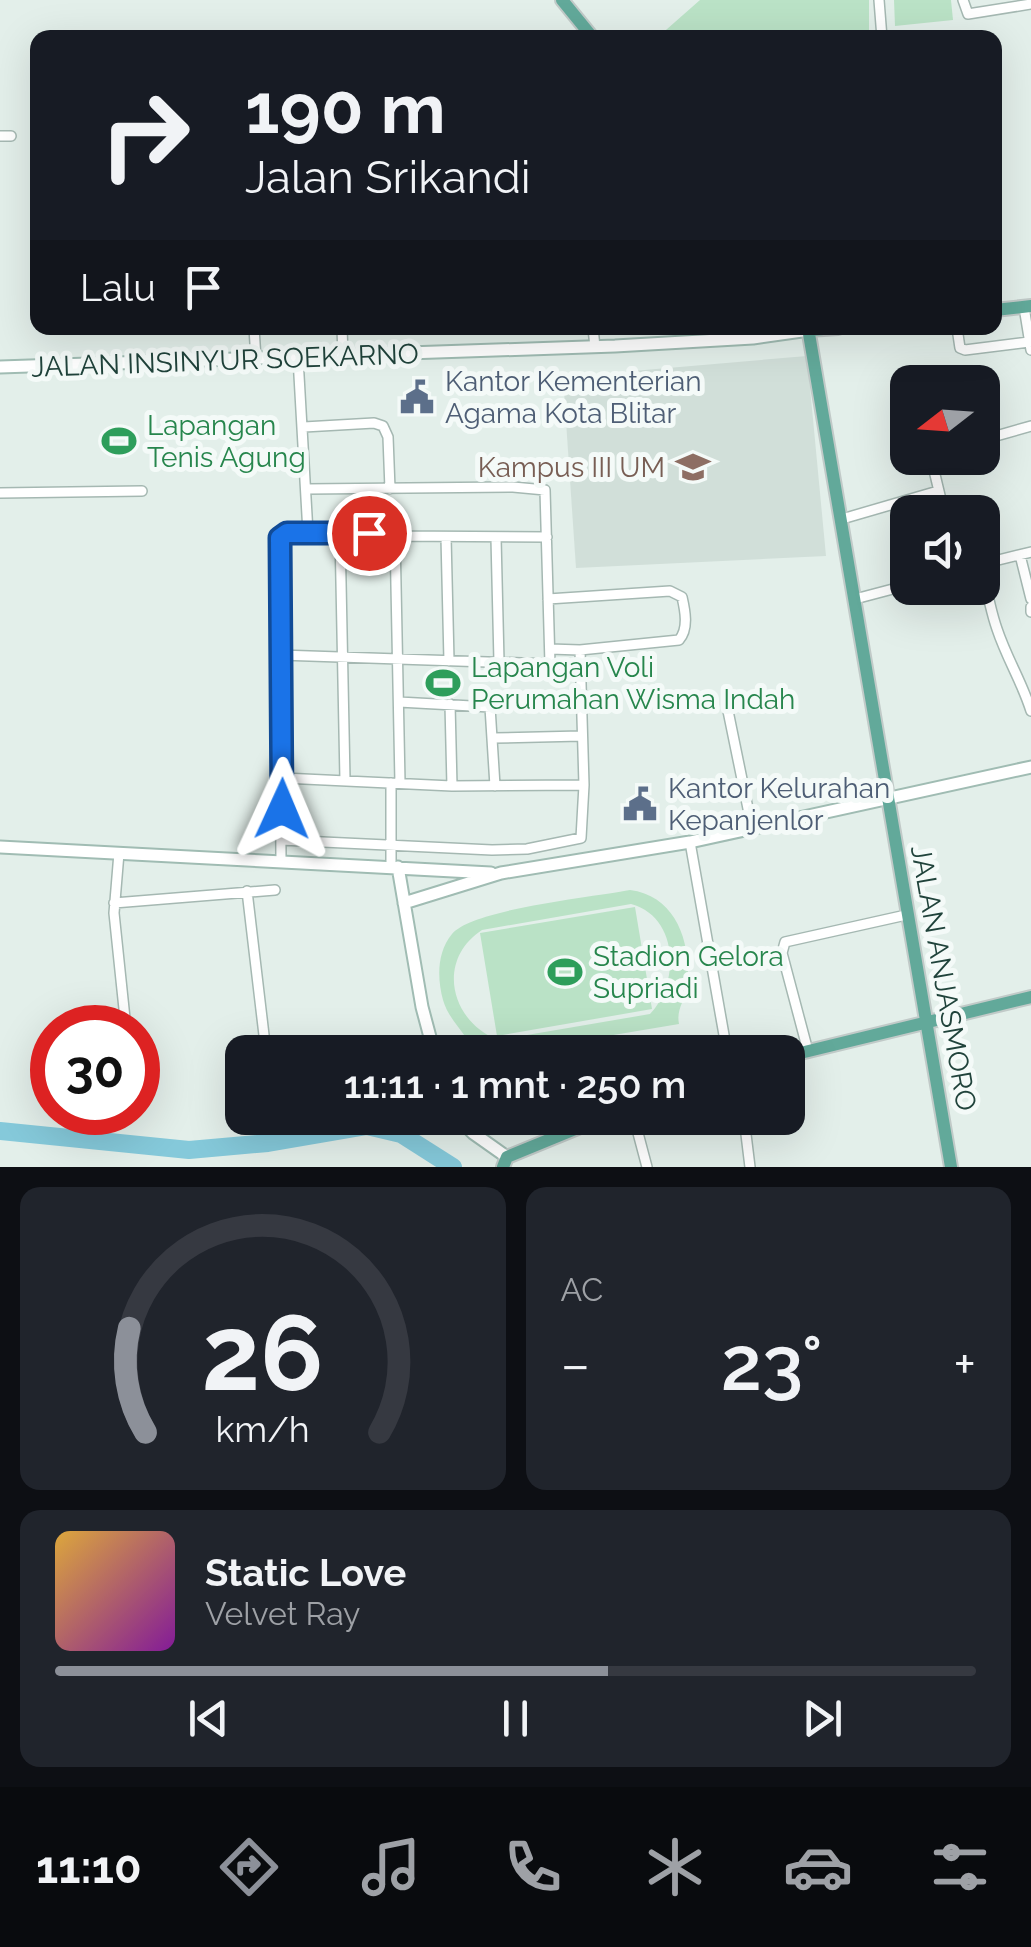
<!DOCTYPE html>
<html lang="id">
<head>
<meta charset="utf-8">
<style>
  body { margin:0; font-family:Raleway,sans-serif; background:#20242c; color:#f1f3f6; height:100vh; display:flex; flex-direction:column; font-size:38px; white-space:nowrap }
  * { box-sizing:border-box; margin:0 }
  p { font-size:32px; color:#9ea1a6 }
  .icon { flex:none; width:55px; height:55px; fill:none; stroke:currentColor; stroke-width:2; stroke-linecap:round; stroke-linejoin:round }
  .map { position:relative; height:1167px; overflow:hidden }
  .drawer { display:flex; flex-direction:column; gap:20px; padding:20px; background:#0d0f14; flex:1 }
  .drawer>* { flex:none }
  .top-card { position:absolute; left:30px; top:30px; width:972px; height:305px; border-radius:20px; box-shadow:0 10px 40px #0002; background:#171b24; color:#f1f3f6; overflow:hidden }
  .needle { width:65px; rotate:253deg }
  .tools { position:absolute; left:890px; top:365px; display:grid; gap:20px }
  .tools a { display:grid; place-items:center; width:110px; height:110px; border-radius:20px; background:#171b24; box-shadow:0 10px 40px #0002; font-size:50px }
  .speed { position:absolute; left:30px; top:1005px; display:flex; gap:20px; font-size:50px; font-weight:700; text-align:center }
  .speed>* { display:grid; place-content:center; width:130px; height:130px; border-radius:50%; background:#171b24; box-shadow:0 10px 40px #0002; line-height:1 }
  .speed .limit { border:15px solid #d22; background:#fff; color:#111 }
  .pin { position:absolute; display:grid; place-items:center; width:85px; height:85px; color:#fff; margin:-42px; border:5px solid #fff; border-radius:50%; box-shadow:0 2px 10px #0007 }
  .me { position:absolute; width:110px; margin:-55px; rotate:1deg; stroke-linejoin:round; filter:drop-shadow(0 0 8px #0008) }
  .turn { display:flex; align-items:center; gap:35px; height:210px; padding:0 50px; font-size:45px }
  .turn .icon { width:130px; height:130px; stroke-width:2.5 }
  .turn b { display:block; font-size:70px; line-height:85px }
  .then { display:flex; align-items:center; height:95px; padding:0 50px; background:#0003; gap:20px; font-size:38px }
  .big { font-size:75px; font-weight:600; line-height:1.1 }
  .drawer .widget { flex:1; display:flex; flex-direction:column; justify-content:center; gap:15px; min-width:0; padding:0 35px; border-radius:20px; background:#20242c }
  .drawer .dial { align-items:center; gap:0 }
  .dial svg { height:260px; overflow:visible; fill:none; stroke:#363941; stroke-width:7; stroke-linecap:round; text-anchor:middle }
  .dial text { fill:#f1f3f6; stroke:none }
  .song { display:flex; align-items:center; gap:30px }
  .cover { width:120px; height:120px; border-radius:15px; background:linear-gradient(135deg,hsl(40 70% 55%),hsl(290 70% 35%)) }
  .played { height:10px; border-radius:5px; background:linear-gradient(90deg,#8c9099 60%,#363941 60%) }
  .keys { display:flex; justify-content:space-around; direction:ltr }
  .heat { display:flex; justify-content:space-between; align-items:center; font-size:55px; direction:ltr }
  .drawer .tiles { flex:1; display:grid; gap:20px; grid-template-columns:1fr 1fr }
  .widget:last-child { grid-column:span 2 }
  .trip { position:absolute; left:225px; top:1035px; width:580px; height:100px; border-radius:20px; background:#171b24; box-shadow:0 10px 40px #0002; font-weight:600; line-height:100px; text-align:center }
  .menu { display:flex; height:160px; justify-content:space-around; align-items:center; background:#090b0e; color:#9ea1a6 }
  .menu .icon { width:70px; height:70px }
  .menu .on { color:#8c9099 }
  .menu b { font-size:45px; color:#f1f3f6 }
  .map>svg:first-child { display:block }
  .built { fill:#d1dfd9 }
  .green { fill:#bae2c6; fill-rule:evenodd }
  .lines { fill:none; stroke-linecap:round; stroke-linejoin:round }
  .river { stroke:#85c9da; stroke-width:18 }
  .street-casing { stroke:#a5b8b2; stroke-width:12 }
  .secondary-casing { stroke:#a0bcb3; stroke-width:15 }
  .primary-casing { stroke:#c1cac8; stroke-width:16 }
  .street { stroke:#fff; stroke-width:9 }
  .secondary { stroke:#fff; stroke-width:11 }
  .primary { stroke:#62a99a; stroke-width:12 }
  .route-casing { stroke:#114b97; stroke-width:25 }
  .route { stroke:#1a73e8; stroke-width:18 }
  .labels { text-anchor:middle; stroke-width:10; stroke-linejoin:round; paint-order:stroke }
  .street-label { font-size:28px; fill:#20433b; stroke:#f4faf8 }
  .service-label { font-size:28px; fill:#4e5e75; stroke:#f4faf8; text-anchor:start }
  .leisure-label { font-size:28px; fill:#27864d; stroke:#f4faf8; text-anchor:start }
  .education-label { font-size:28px; fill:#785e54; stroke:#f4faf8; text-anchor:end }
</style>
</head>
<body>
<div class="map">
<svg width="1031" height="1167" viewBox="0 0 1031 1167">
  <rect width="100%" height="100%" fill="#e3efea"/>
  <path class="built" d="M807,356l19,200 -250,12 -13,-191z"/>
  <path class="green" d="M700,0h169v37h-211z
    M894,0h57l2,20 -58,6z
    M630,890c47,6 62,54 57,97 -2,14 -11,22 -8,37l-167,28h-38c-6,-17 -25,-31 -31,-52 -6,-22 -6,-48 9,-66 20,-25 142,-37 178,-44zM631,904c48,13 49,79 19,110l-152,26c-48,-19 -62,-80 -16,-110z
    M635,907l17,102 -155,27 -17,-103z"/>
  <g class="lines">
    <path class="river" d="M0,1131l189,19 79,-7 99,-17 34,8 52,33"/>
    <g class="street-casing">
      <path id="street" d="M879,0l3,38
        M963,0l5,14 63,-10
        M0,136h11
        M1024,307l7,43
        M254,328l2,31
        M342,328l1,28
        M593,328l2,19
        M957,328l3,20 5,2 64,-8
        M298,358l10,175
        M304,427l70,-4 9,3 5,11 2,52
        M982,440l49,-14
        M931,458l13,54
        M307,489l206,-2 32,3 5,174
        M368,489l1,44
        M0,493l142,-2
        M842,519l96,-28
        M340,533l5,247
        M395,536l5,247
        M446,537l3,124
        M496,538l3,124
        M1020,555l11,44
        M982,564l49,-12
        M982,566c4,21 8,43 15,63 10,30 25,53 34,82
        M548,599l122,-8 12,6c3,13 7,32 -3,43l-99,10 -30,-1
        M855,599l53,-14
        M1031,607v5
        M280,655l300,10
        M399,702l91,5 5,79
        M450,704l2,82
        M727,706l25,122
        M494,738l87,-2
        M283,778l169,8 132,-1
        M281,840l211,10 35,-1 54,-11 3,-53 -4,-135
        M690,842l37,210
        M119,853l-5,60 12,115
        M281,861l-2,-317 3,-9 87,-2 26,3 152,1
        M391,867v-84
        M247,891l19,161
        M114,903l161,-13
        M808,1051l-26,-98 3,-11 121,-27
        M634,1118l13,49
        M744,1118l6,49
        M248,1123l15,-5"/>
    </g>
    <g class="secondary-casing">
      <path id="secondary" d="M0,367l615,-21 138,-8 56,-8
        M0,847l491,26
        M398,867l24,140 12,45
        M404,903l97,-30 189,-31 341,-75
        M458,1118l15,15 34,24"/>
    </g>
    <g class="primary-casing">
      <path id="primary" d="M562,0l31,38
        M995,310l36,-4
        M808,328l143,839
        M809,330l29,-2
        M788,1056l243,-59
        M503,1167l4,-10 95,-39"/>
    </g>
    <use href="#street" class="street"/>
    <use href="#secondary" class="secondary"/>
    <use href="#primary" class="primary"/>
  </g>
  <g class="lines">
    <g class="route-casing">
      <path id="route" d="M282,809l-2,-271 7,-5h82"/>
    </g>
    <use href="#route" class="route"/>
  </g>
  <defs>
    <g id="civic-bare" transform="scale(2.7)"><path d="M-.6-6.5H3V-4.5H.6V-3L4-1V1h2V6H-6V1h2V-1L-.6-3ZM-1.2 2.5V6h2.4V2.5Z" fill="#5c6f8a" stroke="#f4faf8" stroke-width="2.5" paint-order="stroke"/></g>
    <g id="stadium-bare" transform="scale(2.7)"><path d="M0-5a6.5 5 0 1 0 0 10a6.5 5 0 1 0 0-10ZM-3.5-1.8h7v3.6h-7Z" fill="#2e9e5b" stroke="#f4faf8" stroke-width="2.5" paint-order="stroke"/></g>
    <g id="university-bare" transform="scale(2.7)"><path d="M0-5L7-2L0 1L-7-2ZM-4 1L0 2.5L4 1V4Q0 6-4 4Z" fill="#8d6e63" stroke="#f4faf8" stroke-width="2.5" paint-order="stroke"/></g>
  </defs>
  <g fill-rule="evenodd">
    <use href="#civic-bare" x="417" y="397"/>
    <use href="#stadium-bare" x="119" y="441"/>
    <use href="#university-bare" x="693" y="467"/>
    <use href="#stadium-bare" x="443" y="683"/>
    <use href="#civic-bare" x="640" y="804"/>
    <use href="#stadium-bare" x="565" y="972"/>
  </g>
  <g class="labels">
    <g class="street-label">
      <text transform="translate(225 360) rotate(-2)" y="10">JALAN INSINYUR SOEKARNO</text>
      <text transform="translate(944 978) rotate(80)" y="10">JALAN ANJASMORO</text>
    </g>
    <g class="service-label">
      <text x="445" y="391">Kantor Kementerian<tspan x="445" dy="32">Agama Kota Blitar</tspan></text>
      <text x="668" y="798">Kantor Kelurahan<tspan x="668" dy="32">Kepanjenlor</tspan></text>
    </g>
    <g class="leisure-label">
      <text x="147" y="435">Lapangan<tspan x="147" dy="32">Tenis Agung</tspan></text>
      <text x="471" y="677">Lapangan Voli<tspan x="471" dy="32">Perumahan Wisma Indah</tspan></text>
      <text x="593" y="966">Stadion Gelora<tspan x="593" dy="32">Supriadi</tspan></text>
    </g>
    <g class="education-label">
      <text x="665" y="477">Kampus III UM</text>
    </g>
  </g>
</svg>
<div class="tools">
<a><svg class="needle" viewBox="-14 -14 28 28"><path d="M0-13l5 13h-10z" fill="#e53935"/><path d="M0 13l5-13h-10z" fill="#9ea1a6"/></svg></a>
<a><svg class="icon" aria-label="sound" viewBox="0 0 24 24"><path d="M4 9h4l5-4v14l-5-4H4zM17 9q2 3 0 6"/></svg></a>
</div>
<div class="speed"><div class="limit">30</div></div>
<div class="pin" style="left:369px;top:533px;background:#d93025"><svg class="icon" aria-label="arrive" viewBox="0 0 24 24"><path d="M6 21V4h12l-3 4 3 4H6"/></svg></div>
<svg class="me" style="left:282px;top:809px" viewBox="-20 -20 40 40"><path d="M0-17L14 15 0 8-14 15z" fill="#1a73e8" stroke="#fff" stroke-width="4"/></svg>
<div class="trip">11:11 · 1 mnt · 250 m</div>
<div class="top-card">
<div class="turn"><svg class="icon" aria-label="right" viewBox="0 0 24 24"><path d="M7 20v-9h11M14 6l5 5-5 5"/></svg><div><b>190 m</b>Jalan Srikandi</div></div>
<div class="then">Lalu<svg class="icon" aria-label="arrive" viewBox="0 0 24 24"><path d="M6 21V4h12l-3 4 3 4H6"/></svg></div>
</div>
</div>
<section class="drawer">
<div class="tiles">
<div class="widget dial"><svg viewBox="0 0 100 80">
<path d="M14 69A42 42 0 1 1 86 69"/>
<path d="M14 69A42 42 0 0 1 9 37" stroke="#8c9099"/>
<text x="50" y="56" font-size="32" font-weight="700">26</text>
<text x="50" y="72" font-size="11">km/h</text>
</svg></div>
<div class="widget"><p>AC</p>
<div class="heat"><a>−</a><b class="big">23°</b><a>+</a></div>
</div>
<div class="widget">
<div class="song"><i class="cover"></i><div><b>Static Love</b><p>Velvet Ray</p></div></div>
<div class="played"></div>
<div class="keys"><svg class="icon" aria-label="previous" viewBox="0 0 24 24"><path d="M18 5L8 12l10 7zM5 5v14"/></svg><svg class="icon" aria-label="pause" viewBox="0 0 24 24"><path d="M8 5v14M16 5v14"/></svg><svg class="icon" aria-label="next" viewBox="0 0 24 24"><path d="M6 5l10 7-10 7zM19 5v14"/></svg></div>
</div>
</div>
</section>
<nav class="menu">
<b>11:10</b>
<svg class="icon on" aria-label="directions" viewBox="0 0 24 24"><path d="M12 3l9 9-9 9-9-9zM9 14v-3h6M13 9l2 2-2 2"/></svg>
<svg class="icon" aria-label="music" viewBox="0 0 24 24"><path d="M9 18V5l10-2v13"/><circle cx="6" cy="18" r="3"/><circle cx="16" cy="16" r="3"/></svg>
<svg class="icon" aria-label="phone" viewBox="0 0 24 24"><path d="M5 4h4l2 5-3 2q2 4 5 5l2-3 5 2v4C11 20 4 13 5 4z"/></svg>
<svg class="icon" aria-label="climate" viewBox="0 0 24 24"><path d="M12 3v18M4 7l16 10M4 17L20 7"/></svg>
<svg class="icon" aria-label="car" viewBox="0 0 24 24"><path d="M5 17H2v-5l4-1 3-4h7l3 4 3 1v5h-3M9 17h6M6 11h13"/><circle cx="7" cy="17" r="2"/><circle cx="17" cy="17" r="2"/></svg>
<svg class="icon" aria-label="filters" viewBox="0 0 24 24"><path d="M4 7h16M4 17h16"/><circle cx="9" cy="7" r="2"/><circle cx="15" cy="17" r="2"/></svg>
</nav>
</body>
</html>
